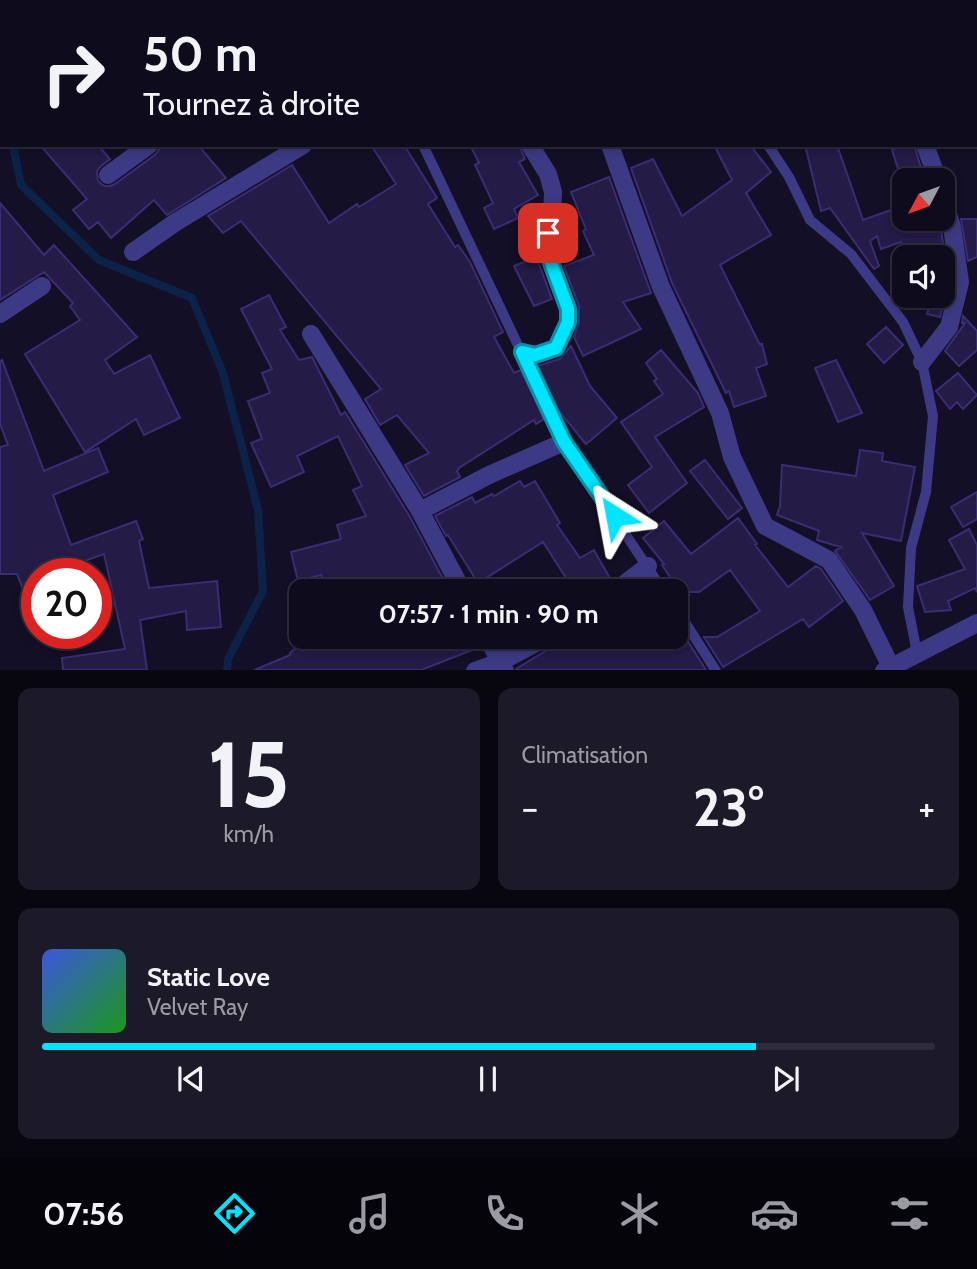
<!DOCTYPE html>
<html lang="fr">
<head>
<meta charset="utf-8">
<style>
  body { margin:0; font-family:Cabin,sans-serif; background:#1c1929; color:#f1f3f6; height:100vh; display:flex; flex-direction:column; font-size:26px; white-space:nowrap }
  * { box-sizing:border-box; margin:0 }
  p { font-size:23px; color:#9b9ba3 }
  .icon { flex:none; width:38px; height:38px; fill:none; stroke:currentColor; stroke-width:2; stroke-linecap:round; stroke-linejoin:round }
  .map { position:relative; height:670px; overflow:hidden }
  .panel { display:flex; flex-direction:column; gap:18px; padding:18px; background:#08060f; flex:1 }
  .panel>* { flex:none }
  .top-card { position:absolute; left:0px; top:0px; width:978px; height:147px; box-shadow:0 4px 10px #0003,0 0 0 2px #2e2b3b; background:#0e0b1c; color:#f1f3f6; overflow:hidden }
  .needle { width:46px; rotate:229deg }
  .fabs { position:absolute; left:892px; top:168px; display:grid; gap:14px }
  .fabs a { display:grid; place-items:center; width:63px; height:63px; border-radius:14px; background:#0e0b1c; box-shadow:0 4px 10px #0003,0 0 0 2px #2e2b3b; font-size:35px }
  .speed { position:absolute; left:21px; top:558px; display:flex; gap:14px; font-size:35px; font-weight:700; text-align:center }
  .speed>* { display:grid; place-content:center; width:91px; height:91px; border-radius:50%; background:#0e0b1c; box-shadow:0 4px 10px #0003,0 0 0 2px #2e2b3b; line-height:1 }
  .speed .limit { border:10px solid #d22; background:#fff; color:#111 }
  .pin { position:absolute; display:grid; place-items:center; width:60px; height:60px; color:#fff; margin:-30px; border-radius:14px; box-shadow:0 4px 10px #0006 }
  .me { position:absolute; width:77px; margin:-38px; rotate:326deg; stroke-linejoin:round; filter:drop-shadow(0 0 5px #0008) }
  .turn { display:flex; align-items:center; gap:24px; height:147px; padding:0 28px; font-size:32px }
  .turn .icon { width:91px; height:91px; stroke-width:2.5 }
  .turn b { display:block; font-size:49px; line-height:60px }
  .big { font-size:52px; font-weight:700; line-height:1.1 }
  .panel .tile { flex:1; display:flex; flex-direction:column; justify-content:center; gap:10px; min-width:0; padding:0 24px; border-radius:14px; background:#1c1929 }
  .panel .dial { align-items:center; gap:0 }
  .dial b { font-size:91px; line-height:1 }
  .song { display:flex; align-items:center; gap:21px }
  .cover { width:84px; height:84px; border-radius:10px; background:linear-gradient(135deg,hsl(230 70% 55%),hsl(120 70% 35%)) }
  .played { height:7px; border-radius:4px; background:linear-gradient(90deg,#00e5ff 80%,#2e2b3b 80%) }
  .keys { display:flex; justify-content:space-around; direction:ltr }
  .heat { display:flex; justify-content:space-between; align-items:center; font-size:38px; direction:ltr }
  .panel .tiles { flex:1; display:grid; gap:18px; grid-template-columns:1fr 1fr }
  .tile:last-child { grid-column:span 2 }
  .trip { position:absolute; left:289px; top:579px; width:399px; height:70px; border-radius:14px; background:#0e0b1c; box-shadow:0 4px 10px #0003,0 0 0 2px #2e2b3b; font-weight:700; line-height:70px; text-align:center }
  .dock { display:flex; height:112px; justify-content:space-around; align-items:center; background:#06040b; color:#9b9ba3 }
  .dock .icon { width:49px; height:49px }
  .dock .active { color:#00e5ff }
  .dock b { font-size:32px; color:#f1f3f6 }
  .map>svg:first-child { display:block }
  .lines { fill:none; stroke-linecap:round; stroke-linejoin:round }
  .stream { stroke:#0c2248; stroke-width:8 }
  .building { fill:#241b47; stroke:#3b2d73; stroke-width:2 }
  .service { stroke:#3d3a85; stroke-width:10 }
  .minor { stroke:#3d3a85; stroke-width:18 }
  .tertiary { stroke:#3d3a85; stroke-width:18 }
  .route-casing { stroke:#0095a6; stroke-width:18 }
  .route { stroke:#00e5ff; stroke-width:12 }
</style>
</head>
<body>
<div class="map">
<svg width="977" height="671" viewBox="0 0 977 671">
  <rect width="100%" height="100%" fill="#130f26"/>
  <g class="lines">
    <path class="stream" d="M0,102l2,1
      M13,145l8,40 78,75 93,38 31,75 35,137 5,81 -35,68 -1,12"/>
  </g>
  <path class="building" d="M40,145h58l12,14 -9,7 -4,5 1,10 6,5h6l5,-2 41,-30 6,-9h36l28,33 -59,37 -13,-15 -43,38 -13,-16 -9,7 -16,-19 14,-11z
    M371,145h33l33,53 -9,6 27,43 3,-2 12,17 33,70 -9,5 20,36 7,-3 23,49 -8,5 -2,-4 -75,48 -2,3 3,6 -36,19 -19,-31 24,-12 -32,-38 -17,10 -15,-26 16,-10 -140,-168 -18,12 -15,-17 84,-51 37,58 28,-19 2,3 37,-23z
    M470,145h49l6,14 -6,3 19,33 -24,14 4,9 -24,11 -10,-21 9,-5 -18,-38 4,-2z
    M714,145h36l21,27 -25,21 25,42 -51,30 40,80 2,-1 5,20 -11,4 10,28 -32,11 -5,-16 -3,2 -54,-110 -41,-115 22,-9 29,57 50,-36z
    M805,145h32l26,75 42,-15v14h33l3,11 6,39 -4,1v-13h-36l-6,-15 -20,7 -4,-13 -7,5 9,25 -5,3 -44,-61 -9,3z
    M906,145h8l8,26 -21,7 -9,-28z
    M609,177l42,116 -28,9 18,27 -58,27 -9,-19 5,-14v-17l-15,-40 30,-11 -11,-24 3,-2 -15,-37z
    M0,203l44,52 10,-10 83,92 -32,23 9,14 36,-19 30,63 -36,17 -8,-16 -51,33 -60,-98 55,-34 -10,-14 3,-3 -29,-31 -44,28z
    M961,219h16v38l-9,4z
    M538,256l1,8 13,35 -18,7 -20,-40z
    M269,295l17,32 -6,3 19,30 13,-3 29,58 4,-3 65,105 40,75h-120l-9,-17 -23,6 -7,-29 50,-13 -4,-14 29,-9 -13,-26 9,-4 -24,-50 -41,20 7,16 -33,15 -20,-44 11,-4 -14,-38 22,-8 -8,-20 10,-4 -31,-60z
    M932,296h13l-5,21 -13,-3z
    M963,316l14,15v19l-18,16 -14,-15 20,-28h-3z
    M886,327l17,18 -19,18 -17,-19z
    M571,346l19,40 27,32 -31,26 -28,-34 -21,-44 23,-7z
    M661,350l37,43 6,14 -49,30 32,46 -38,30 -21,-28 24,-18 -31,-45 42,-28 -9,-13 3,-2 -11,-16z
    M2,360l42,111 54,-23 10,24 -55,23 18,50 65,-24 7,18 -4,2 10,47 68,-7 4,46 -34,3 -1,-19 -46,9 7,50h-84l-1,-12 63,-9 -21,-95 -57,20h-10v46h-2l-18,-46h-17v-127l8,-2 -8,-21v-63z
    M836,360l26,53 -24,9 -23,-54z
    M958,373l19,22 -14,14 -6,-7 -7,7 -14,-18z
    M860,450l23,3 -1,8 33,6 -14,74 -39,-8 32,53 -24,14 -35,-49 6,-4 -24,-7 2,-9 -42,-16 3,-9 2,-41 74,11z
    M705,460l37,48 -14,11 -38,-48z
    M520,481l4,6 11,-6 25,42 -3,2 23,33 14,-8 17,30 -7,7 -1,5h-28l-32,-50 -65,41 -30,-48 -2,1 -11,-20 37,-19 3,6 17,-9 2,2z
    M977,492v27l-14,8 -12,-20z
    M738,518l19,26 -2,1 33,42 28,-21 5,3 22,32 -34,26 -6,-8 -80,48 -19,-30h13l43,-26 -30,-41 -31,22h-19l-18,-27 2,-1 -21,-26 21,-17 27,33z
    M969,529l8,16v47l-2,-4 -27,13 3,9 -26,2 -8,-26 48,-17 -16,-29z
    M308,637h168l4,10 -59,23h-167l36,-15v-2z
    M566,637h119l21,33h-190v-1l36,-22z"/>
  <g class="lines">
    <path class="service" d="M335,0l1,2
      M641,0l1,2
      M423,145l141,297 100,150
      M768,145l21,32 21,43 41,34 52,68 19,40 11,54 -7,76 -15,56 -3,59 9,46
      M676,608l40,63"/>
    <path class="minor" d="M140,0l1,2
      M486,0v2
      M562,0v2
      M866,0l1,2
      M384,2l4,-2
      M610,145l51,142 59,126 12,44 33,69 64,34 34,50 30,61
      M925,145l13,35
      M108,175l41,-30
      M133,252l43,-30 127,-77
      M0,314l42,-28
      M311,334l109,177 43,81
      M522,352l13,3 21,-7 12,-26v-13l-18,-49 -2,-27 4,-17 1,-24 -5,-18 -18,-29
      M922,362l27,-35 11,-45 -8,-55 -9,-29
      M420,511l69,-36 75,-33
      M614,592l34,-26
      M487,637l18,34
      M475,671l25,-9 47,-25"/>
    <path class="tertiary" d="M884,671l93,-48"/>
  </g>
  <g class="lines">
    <g class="route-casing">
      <path id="route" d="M548,233l2,27 18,49v13l-12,26 -21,7 -13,-3 42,90 51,74"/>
    </g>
    <use href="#route" class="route"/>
  </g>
</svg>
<div class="fabs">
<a><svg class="needle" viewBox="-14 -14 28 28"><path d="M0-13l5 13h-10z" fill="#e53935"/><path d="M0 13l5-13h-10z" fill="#9b9ba3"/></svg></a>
<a><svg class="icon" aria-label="sound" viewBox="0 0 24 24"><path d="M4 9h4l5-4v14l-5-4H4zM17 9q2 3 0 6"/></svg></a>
</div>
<div class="speed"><div class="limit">20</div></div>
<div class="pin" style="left:548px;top:233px;background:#d93025"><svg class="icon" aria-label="arrive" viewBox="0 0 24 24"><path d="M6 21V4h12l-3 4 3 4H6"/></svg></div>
<svg class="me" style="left:615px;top:516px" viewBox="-20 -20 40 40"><path d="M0-17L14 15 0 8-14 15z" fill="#00e5ff" stroke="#fff" stroke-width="4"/></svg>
<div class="trip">07:57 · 1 min · 90 m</div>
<div class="top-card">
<div class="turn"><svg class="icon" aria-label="right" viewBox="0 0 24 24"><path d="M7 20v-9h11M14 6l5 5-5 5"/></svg><div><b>50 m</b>Tournez à droite</div></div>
</div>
</div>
<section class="panel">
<div class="tiles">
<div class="tile dial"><b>15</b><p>km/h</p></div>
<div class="tile"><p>Climatisation</p>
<div class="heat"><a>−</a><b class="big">23°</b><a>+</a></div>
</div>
<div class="tile">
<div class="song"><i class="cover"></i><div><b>Static Love</b><p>Velvet Ray</p></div></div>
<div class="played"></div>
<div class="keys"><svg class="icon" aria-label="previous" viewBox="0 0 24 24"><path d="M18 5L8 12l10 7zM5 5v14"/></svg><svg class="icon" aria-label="pause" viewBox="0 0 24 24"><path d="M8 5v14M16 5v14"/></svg><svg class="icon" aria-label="next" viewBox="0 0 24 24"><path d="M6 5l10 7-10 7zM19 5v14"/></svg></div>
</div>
</div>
</section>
<nav class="dock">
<b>07:56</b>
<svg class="icon active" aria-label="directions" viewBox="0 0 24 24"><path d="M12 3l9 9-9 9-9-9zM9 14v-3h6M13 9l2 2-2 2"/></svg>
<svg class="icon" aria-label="music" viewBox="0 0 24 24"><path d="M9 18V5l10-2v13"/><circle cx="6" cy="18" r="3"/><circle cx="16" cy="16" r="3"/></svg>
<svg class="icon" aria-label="phone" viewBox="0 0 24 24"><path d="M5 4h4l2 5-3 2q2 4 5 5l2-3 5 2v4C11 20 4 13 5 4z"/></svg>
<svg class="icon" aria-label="climate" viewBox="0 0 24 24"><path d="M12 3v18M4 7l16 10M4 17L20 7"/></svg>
<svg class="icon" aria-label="car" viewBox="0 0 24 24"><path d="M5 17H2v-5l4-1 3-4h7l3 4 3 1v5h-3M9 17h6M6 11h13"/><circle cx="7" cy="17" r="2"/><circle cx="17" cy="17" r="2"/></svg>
<svg class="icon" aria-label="filters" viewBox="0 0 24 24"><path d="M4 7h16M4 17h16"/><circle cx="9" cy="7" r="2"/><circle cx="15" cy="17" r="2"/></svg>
</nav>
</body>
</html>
